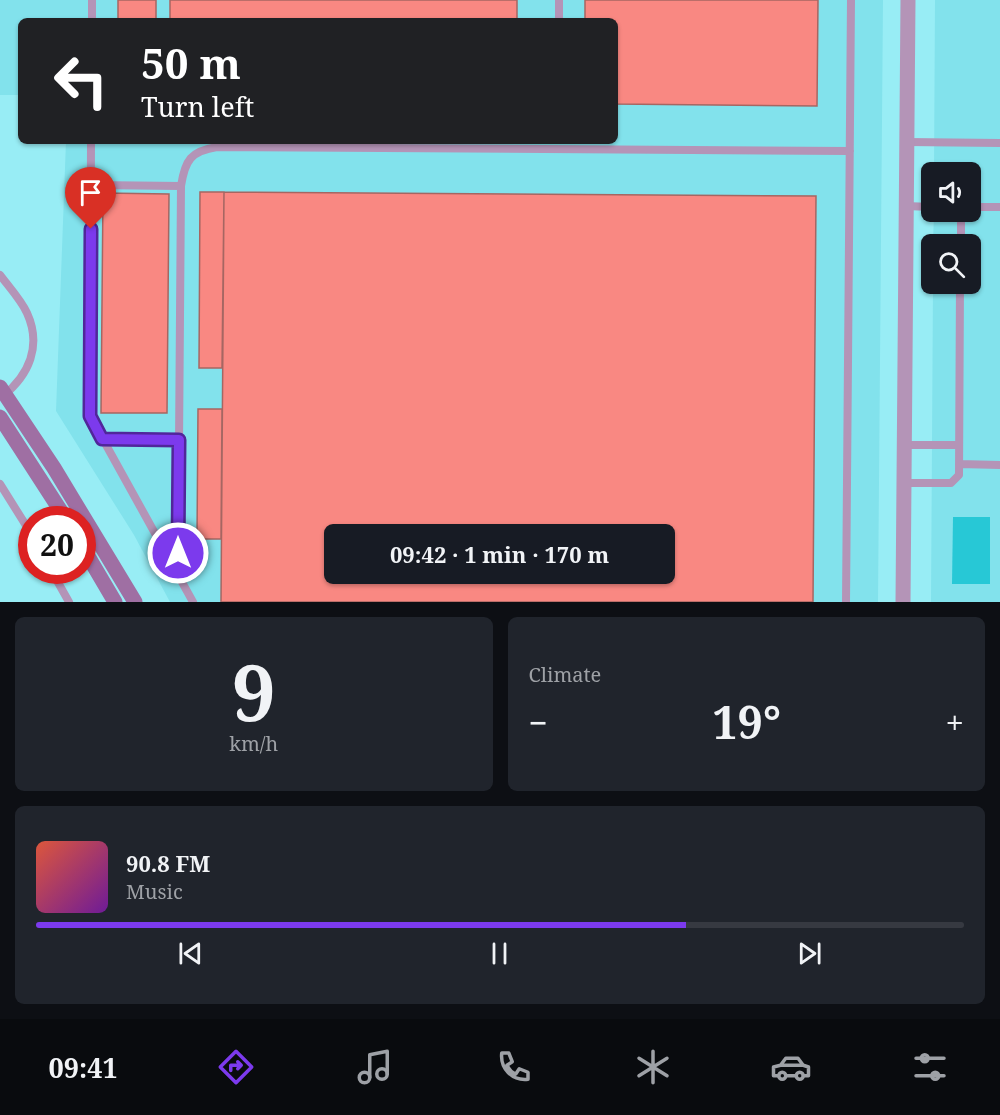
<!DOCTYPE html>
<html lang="en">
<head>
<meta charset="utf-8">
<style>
  body { margin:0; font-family:"Noto Serif",serif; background:#20242c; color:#f1f3f6; height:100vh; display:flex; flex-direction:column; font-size:22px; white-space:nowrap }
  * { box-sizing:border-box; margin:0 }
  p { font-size:20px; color:#9ea1a6 }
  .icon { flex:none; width:33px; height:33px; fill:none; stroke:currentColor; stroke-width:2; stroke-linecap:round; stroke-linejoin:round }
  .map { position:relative; height:602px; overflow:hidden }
  .sheet { display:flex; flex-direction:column; gap:15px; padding:15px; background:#0d0f14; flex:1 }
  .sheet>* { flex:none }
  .hud { position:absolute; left:18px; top:18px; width:600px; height:126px; border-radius:9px; box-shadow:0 2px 4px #0004; background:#202124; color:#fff; overflow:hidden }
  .buttons { position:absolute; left:921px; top:162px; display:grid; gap:12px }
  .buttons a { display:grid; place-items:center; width:60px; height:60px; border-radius:9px; background:#171b24; box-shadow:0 2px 4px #0004; font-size:30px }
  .speed { position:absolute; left:18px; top:506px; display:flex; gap:12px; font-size:30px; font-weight:700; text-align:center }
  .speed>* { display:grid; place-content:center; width:78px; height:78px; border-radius:50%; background:#171b24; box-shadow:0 2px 4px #0004; line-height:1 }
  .speed .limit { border:9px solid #d22; background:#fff; color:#111 }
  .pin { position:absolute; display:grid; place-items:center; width:51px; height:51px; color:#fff; margin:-62px -26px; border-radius:50% 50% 50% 0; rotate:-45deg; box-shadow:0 0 6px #0007 }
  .pin .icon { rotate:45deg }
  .me { position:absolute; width:66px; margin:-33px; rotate:0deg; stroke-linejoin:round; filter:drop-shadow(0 0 4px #0008) }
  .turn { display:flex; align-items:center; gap:21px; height:126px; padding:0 24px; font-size:27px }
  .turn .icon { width:78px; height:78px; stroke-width:2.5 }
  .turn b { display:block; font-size:42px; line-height:51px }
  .big { font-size:45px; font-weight:700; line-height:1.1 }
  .sheet .tile { flex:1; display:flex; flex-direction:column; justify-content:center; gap:9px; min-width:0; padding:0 21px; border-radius:9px; background:#20242c }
  .sheet .dial { align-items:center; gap:0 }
  .dial b { font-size:78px; line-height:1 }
  .song { display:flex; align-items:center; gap:18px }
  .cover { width:72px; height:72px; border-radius:9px; background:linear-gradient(135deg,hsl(10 70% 55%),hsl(280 70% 35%)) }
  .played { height:6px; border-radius:3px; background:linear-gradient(90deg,#7c3aed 70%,#363941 70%) }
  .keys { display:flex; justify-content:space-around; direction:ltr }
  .heat { display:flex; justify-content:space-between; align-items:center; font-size:33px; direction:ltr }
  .sheet .tiles { flex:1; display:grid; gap:15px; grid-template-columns:1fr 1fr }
  .tile:last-child { grid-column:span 2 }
  .trip { position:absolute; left:324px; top:524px; width:351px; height:60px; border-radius:9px; background:#171b24; box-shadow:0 2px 4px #0004; font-weight:700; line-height:60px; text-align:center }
  .menu { display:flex; height:96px; justify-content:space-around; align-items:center; background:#090b0e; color:#9ea1a6 }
  .menu .icon { width:42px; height:42px }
  .menu .selected { color:#7c3aed }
  .menu b { font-size:27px; color:#f1f3f6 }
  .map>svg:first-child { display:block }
  .built { fill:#82e2ec; fill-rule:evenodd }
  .green { fill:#27c8d6 }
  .building { fill:#f98882; stroke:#a66662; stroke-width:1.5; fill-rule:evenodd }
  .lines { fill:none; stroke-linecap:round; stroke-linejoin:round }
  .service { stroke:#b494b7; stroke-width:8 }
  .minor { stroke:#b494b7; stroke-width:15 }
  .secondary { stroke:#9f6fa3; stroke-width:15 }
  .route-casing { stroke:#51269a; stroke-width:15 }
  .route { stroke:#7c3aed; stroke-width:10 }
</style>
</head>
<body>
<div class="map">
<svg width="1000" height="602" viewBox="0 0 1000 602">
  <rect width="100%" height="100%" fill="#98edf5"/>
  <path class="built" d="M0,0h883l-5,602h-708l-36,-67 -78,-124 10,-270h549v-120h-594v74h-21zM334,534h330v39h-330z
    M935,0h65v602h-69l2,-318h37v-40h-37l1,-32h36v-40h-36z"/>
  <path class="green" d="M953,517h37v67h-38z"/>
  <path class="building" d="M118,0h38v21h-38z
    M170,0h347v21h-347z
    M585,0h233l-1,106 -202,-2v-83h-30z
    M200,192h24l-2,176h-23z
    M224,192l592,4 -3,406h-592zM334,534h330v39h-330z
    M103,193l66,1 -2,219h-66z
    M198,409h24l-1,130h-24z"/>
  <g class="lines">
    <path class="service" d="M92,21v-21
      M559,21v-21
      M91,141l-1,275 103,186
      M907,142l93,1
      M91,185l90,1
      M906,206l26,1
      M970,207h30
      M961,244v-32
      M0,275c9,12 21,25 27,38 15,33 2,62 -24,83
      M102,439l77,1
      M905,445h54
      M959,464l41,1
      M904,483h47l8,-8 1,-191
      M0,484l32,51
      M51,570l18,32
      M178,575l3,-389c4,-26 10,-35 36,-39l633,4
      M846,602l5,-602"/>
    <path class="minor" d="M903,602l5,-602"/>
    <path class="secondary" d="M0,387l54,81 81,134
      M0,417l66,102
      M82,546l33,56"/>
  </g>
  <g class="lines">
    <g class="route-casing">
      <path id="route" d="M91,229l-1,187 12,23 77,1 -1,113"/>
    </g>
    <use href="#route" class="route"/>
  </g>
</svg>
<div class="buttons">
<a><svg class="icon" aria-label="sound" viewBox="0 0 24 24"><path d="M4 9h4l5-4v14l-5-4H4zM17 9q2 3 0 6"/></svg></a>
<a><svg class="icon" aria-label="search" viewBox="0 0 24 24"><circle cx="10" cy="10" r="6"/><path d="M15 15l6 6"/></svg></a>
</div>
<div class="speed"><div class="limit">20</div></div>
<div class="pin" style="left:91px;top:229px;background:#d93025"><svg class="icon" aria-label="arrive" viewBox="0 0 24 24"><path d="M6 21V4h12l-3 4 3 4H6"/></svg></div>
<svg class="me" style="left:178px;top:553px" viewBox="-20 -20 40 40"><circle r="17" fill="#7c3aed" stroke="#fff" stroke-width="3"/><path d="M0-11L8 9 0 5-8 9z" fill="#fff"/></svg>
<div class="trip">09:42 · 1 min · 170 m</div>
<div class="hud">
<div class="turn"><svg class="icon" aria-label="left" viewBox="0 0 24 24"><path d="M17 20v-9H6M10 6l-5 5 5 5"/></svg><div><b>50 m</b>Turn left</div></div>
</div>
</div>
<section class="sheet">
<div class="tiles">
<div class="tile dial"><b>9</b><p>km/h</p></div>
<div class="tile"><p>Climate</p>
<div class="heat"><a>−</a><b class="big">19°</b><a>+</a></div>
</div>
<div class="tile">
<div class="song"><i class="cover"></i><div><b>90.8 FM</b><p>Music</p></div></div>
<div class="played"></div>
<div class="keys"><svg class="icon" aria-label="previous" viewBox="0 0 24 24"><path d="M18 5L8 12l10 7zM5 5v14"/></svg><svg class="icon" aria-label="pause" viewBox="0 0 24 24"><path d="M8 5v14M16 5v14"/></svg><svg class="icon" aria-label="next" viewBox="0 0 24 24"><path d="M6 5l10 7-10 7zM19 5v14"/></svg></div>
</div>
</div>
</section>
<nav class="menu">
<b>09:41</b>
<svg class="icon selected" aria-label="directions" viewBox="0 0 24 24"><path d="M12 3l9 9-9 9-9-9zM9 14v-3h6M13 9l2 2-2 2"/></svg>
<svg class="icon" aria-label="music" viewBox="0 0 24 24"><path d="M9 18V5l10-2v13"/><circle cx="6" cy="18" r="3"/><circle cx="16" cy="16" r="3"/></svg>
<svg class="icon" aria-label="phone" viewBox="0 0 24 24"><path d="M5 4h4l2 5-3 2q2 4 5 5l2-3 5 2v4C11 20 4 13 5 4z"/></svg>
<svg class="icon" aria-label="climate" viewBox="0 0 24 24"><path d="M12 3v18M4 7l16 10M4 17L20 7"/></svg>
<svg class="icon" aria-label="car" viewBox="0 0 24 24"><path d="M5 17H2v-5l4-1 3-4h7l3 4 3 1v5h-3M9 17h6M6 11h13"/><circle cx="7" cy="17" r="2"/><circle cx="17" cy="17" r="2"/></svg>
<svg class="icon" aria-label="filters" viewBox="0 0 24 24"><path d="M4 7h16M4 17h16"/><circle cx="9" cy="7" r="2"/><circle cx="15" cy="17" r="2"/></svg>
</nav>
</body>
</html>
